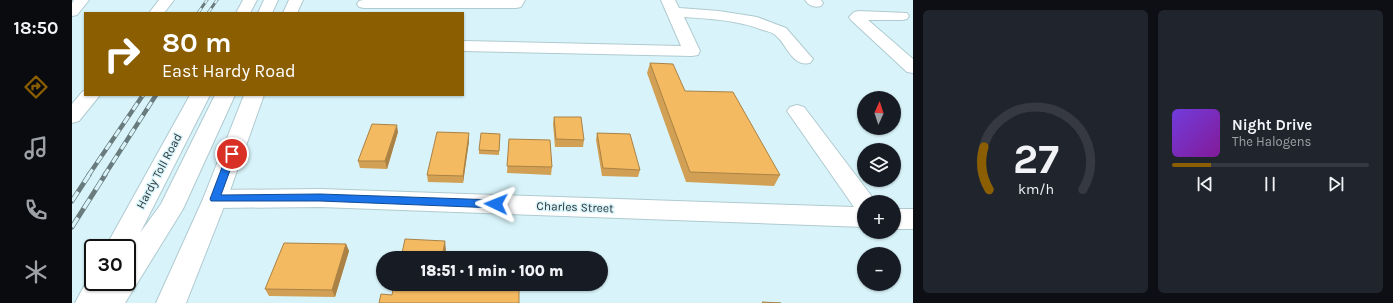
<!DOCTYPE html>
<html lang="en">
<head>
<meta charset="utf-8">
<style>
  body { margin:0; font-family:Karla,sans-serif; background:#20242c; color:#f1f3f6; height:100vh; display:flex; flex-direction:column; font-size:15px; white-space:nowrap }
  * { box-sizing:border-box; margin:0 }
  p { font-size:13px; color:#9ea1a6 }
  .icon { flex:none; width:22px; height:22px; fill:none; stroke:currentColor; stroke-width:2; stroke-linecap:round; stroke-linejoin:round }
  .map { position:relative; flex:1; overflow:hidden }
  .panel { display:flex; flex-direction:column; gap:10px; padding:10px; background:#0d0f14; width:480px }
  .panel>* { flex:none }
  .guide { position:absolute; left:12px; top:12px; width:380px; height:84px; border-radius:0px; box-shadow:0 1px 3px #0004; background:#8b5e01; color:#fff; overflow:hidden }
  .needle { width:26px; rotate:3deg }
  .tools { position:absolute; left:785px; top:91px; display:grid; gap:8px }
  .tools a { display:grid; place-items:center; width:44px; height:44px; border-radius:50%; background:#171b24; box-shadow:0 1px 3px #0004; font-size:20px }
  .speed { position:absolute; left:12px; top:239px; display:flex; gap:8px; font-size:20px; font-weight:700; text-align:center }
  .speed>* { display:grid; place-content:center; width:52px; height:52px; border-radius:50%; background:#171b24; box-shadow:0 1px 3px #0004; line-height:1 }
  .speed .limit { border:2px solid #111; border-radius:6px; background:#fff; color:#111 }
  .pin { position:absolute; display:grid; place-items:center; width:34px; height:34px; color:#fff; margin:-17px; border:2px solid #fff; border-radius:50%; box-shadow:0 1px 4px #0007 }
  .me { position:absolute; width:44px; margin:-22px; rotate:272deg; stroke-linejoin:round; filter:drop-shadow(0 0 3px #0008) }
  .turn { display:flex; align-items:center; gap:14px; height:84px; padding:0 12px; font-size:18px }
  .turn .icon { width:52px; height:52px; stroke-width:2.5 }
  .turn b { display:block; font-size:28px; line-height:34px }
  .panel .tile { flex:1; display:flex; flex-direction:column; justify-content:center; gap:6px; min-width:0; padding:0 14px; border-radius:6px; background:#20242c }
  .panel .dial { align-items:center; gap:0 }
  .dial svg { height:104px; overflow:visible; fill:none; stroke:#363941; stroke-width:7; stroke-linecap:round; text-anchor:middle }
  .dial text { fill:#f1f3f6; stroke:none }
  .song { display:flex; align-items:center; gap:12px }
  .cover { width:48px; height:48px; border-radius:6px; background:linear-gradient(135deg,hsl(260 70% 55%),hsl(290 70% 35%)) }
  .played { height:4px; border-radius:2px; background:linear-gradient(90deg,#8b5e01 20%,#363941 20%) }
  .keys { display:flex; justify-content:space-around; direction:ltr }
  .panel .tiles { flex:1; display:grid; gap:10px; grid-template-columns:repeat(2,1fr) }
  .trip { position:absolute; left:304px; top:251px; width:232px; height:40px; border-radius:20px; background:#171b24; box-shadow:0 1px 3px #0004; font-weight:800; line-height:40px; text-align:center }
  main { display:flex; flex:1; min-height:0 }
  .tab-bar { display:flex; flex-direction:column; width:72px; justify-content:space-around; align-items:center; background:#090b0e; color:#9ea1a6 }
  .tab-bar .icon { width:28px; height:28px }
  .tab-bar .on { color:#8b5e01 }
  .tab-bar b { font-size:18px; color:#f1f3f6 }
  .map>svg:first-child { display:block }
  .lines { fill:none; stroke-linecap:round; stroke-linejoin:round }
  .minor-casing { stroke:#afcad0; stroke-width:2 }
  .major-casing { stroke:#afcad0; stroke-width:2 }
  .highway-casing { stroke:#afcad0; stroke-width:2 }
  .minor { fill:#fff; fill-rule:evenodd }
  .major { fill:#fff; fill-rule:evenodd }
  .highway { fill:#fff; fill-rule:evenodd }
  .rail-far2-casing { stroke:#6a7b7e; stroke-width:3 }
  .rail-far1-casing { stroke:#6a7b7e; stroke-width:4.5 }
  .rail-casing { stroke:#6a7b7e; stroke-width:5 }
  .rail-far2 { stroke:#d8f4fa; stroke-width:2; stroke-dasharray:6; stroke-linecap:butt }
  .rail-far1 { stroke:#d8f4fa; stroke-width:3; stroke-dasharray:8; stroke-linecap:butt }
  .rail { stroke:#d8f4fa; stroke-width:3.5; stroke-dasharray:11; stroke-linecap:butt }
  .wall { fill:#d1a054 }
  .shaded-wall { fill:#aa8245 }
  .building { fill:#f3ba62; stroke:#aa8245 }
  .route { fill:#1a73e8; stroke:#114b97 }
  .labels { text-anchor:middle; stroke-width:3; stroke-linejoin:round; paint-order:stroke }
  .street-label { font-size:12px; fill:#2c3739; stroke:#d8f4fa }
</style>
</head>
<body>
<main>
<nav class="tab-bar">
<b>18:50</b>
<svg class="icon on" aria-label="directions" viewBox="0 0 24 24"><path d="M12 3l9 9-9 9-9-9zM9 14v-3h6M13 9l2 2-2 2"/></svg>
<svg class="icon" aria-label="music" viewBox="0 0 24 24"><path d="M9 18V5l10-2v13"/><circle cx="6" cy="18" r="3"/><circle cx="16" cy="16" r="3"/></svg>
<svg class="icon" aria-label="phone" viewBox="0 0 24 24"><path d="M5 4h4l2 5-3 2q2 4 5 5l2-3 5 2v4C11 20 4 13 5 4z"/></svg>
<svg class="icon" aria-label="climate" viewBox="0 0 24 24"><path d="M12 3v18M4 7l16 10M4 17L20 7"/></svg>
</nav>
<div class="map">
<svg width="841" height="303" viewBox="0 0 841 303">
  <rect width="100%" height="100%" fill="#d8f4fa"/>
  <g class="lines">
    <g class="minor-casing">
      <path id="minor" d="M291,0h162l-4,7 -5,1h-152l-5,-1 -2,-3 2,-3z
        M589,0h14l4,8 40,3 38,6 29,11 27,31 -3,4c-19,4 -23,-20 -36,-29 -3,-2 -8,-3 -11,-4 -26,-10 -53,-11 -79,-13l16,34 -2,4 -6,1 -229,-5v-10l218,5z
        M733,0h16l2,3 -2,3c-7,2 -12,0 -16,-6z
        M787,11l48,2 2,3 -2,3 -5,1h-34l45,39v14l-6,-1 -56,-52 -2,-3 5,-5z
        M725,105l7,2 72,95h-12v25l-544,-20 -105,1 -9,-3 -3,-6 3,-6 9,-3 105,-1 534,18 -67,-96 3,-4z
        M822,209h19v20h-19z"/>
    </g>
    <g class="major-casing">
      <path id="major" d="M217,0h14l-6,13h-14z
        M172,95h20l-37,104 -41,104h-30l47,-104z"/>
    </g>
    <g class="highway-casing">
      <path id="highway" d="M2,0h15l-12,15 -5,1v-13z
        M87,0h15l-10,13h-15z
        M171,0h14l-7,13h-14z
        M192,0h14l-6,13h-14z
        M11,91h2v4h15l-21,26 -7,2v-19z
        M118,95h20l-70,138 21,-29 54,-109h20l-52,114 -58,94h-50l16,-30 2,-1v10h34v-34h-22z"/>
    </g>
    <use href="#minor" class="minor"/>
    <use href="#major" class="major"/>
    <use href="#highway" class="highway"/>
    <g class="rail-far2-casing">
      <path id="rail-far2" d="M126,13l9,-13
        M136,13l9,-13"/>
    </g>
    <g class="rail-far1-casing">
      <path id="rail-far1" d="M16,176l55,-81
        M32,176l52,-81"/>
    </g>
    <g class="rail-casing">
      <path id="rail" d="M0,201l17,-26
        M0,227l33,-52"/>
    </g>
    <use href="#rail-far2" class="rail-far2"/>
    <use href="#rail-far1" class="rail-far1"/>
    <use href="#rail" class="rail"/>
  </g>
  <path class="wall" d="M578,63l130,112 -6,11 -88,-4 -39,-109z
    M482,117l30,23 -1,7h-28l-2,-23z
    M326,132l-11,37 -27,-1 -2,-7z
    M525,133l43,37 -2,7 -36,-1 -6,-36z
    M428,134l-1,21 -20,-1v-4z
    M437,139l43,28 -1,8 -44,-2z
    M397,141l-6,42 -35,-1 -1,-7z
    M274,244l3,7 -14,46 -66,-1 -4,-7z"/>
  <path class="shaded-wall" d="M325,125l1,7 -11,37 -2,-8z
    M397,133v8l-6,42v-7z
    M373,241l1,9 -2,8h-2z
    M274,244l3,7 -14,46 -3,-7z"/>
  <path class="building" d="M578,63l23,1 12,27 48,1 47,83 -90,-3z
    M482,117h27l3,23 -28,-1z
    M300,124l25,1 -12,36h-27z
    M365,132l32,1 -6,43 -36,-1z
    M409,133l19,1 -1,17 -20,-1z
    M525,133l33,1 10,36 -37,-2z
    M437,139l41,1 2,27 -45,-1z
    M333,239l40,2 -3,17h-41z
    M212,243l62,1 -14,46 -67,-1z
    M322,284h105l20,1v18h-140l2,-9 11,1z
    M690,302l19,1h-18z"/>
  <path class="route" d="M160,151l4,3 -15,41 99,-1 176,6 3,1 2,3 -2,3 -3,1 -176,-7h-109l-1,-2 17,-45z"/>
  <g class="labels">
    <g class="street-label">
      <text transform="translate(87 171) rotate(-62)" y="4">Hardy Toll Road</text>
      <text transform="translate(503 207) rotate(2)" y="4">Charles Street</text>
    </g>
  </g>
</svg>
<div class="tools">
<a><svg class="needle" viewBox="-14 -14 28 28"><path d="M0-13l5 13h-10z" fill="#e53935"/><path d="M0 13l5-13h-10z" fill="#9ea1a6"/></svg></a>
<a><svg class="icon" aria-label="layers" viewBox="0 0 24 24"><path d="M12 4l9 5-9 5-9-5zM3 14l9 5 9-5"/></svg></a>
<a>+</a>
<a>−</a>
</div>
<div class="speed"><div class="limit">30</div></div>
<div class="pin" style="left:160px;top:154px;background:#d93025"><svg class="icon" aria-label="arrive" viewBox="0 0 24 24"><path d="M6 21V4h12l-3 4 3 4H6"/></svg></div>
<svg class="me" style="left:424px;top:204px" viewBox="-20 -20 40 40"><path d="M0-17L14 15 0 8-14 15z" fill="#1a73e8" stroke="#fff" stroke-width="4"/></svg>
<div class="trip">18:51 · 1 min · 100 m</div>
<div class="guide">
<div class="turn"><svg class="icon" aria-label="right" viewBox="0 0 24 24"><path d="M7 20v-9h11M14 6l5 5-5 5"/></svg><div><b>80 m</b>East Hardy Road</div></div>
</div>
</div>
<section class="panel">
<div class="tiles">
<div class="tile dial"><svg viewBox="0 0 100 80">
<path d="M14 69A42 42 0 1 1 86 69"/>
<path d="M14 69A42 42 0 0 1 10 36" stroke="#8b5e01"/>
<text x="50" y="56" font-size="32" font-weight="700">27</text>
<text x="50" y="72" font-size="11">km/h</text>
</svg></div>
<div class="tile">
<div class="song"><i class="cover"></i><div><b>Night Drive</b><p>The Halogens</p></div></div>
<div class="played"></div>
<div class="keys"><svg class="icon" aria-label="previous" viewBox="0 0 24 24"><path d="M18 5L8 12l10 7zM5 5v14"/></svg><svg class="icon" aria-label="pause" viewBox="0 0 24 24"><path d="M8 5v14M16 5v14"/></svg><svg class="icon" aria-label="next" viewBox="0 0 24 24"><path d="M6 5l10 7-10 7zM19 5v14"/></svg></div>
</div>
</div>
</section>
</main>
</body>
</html>
